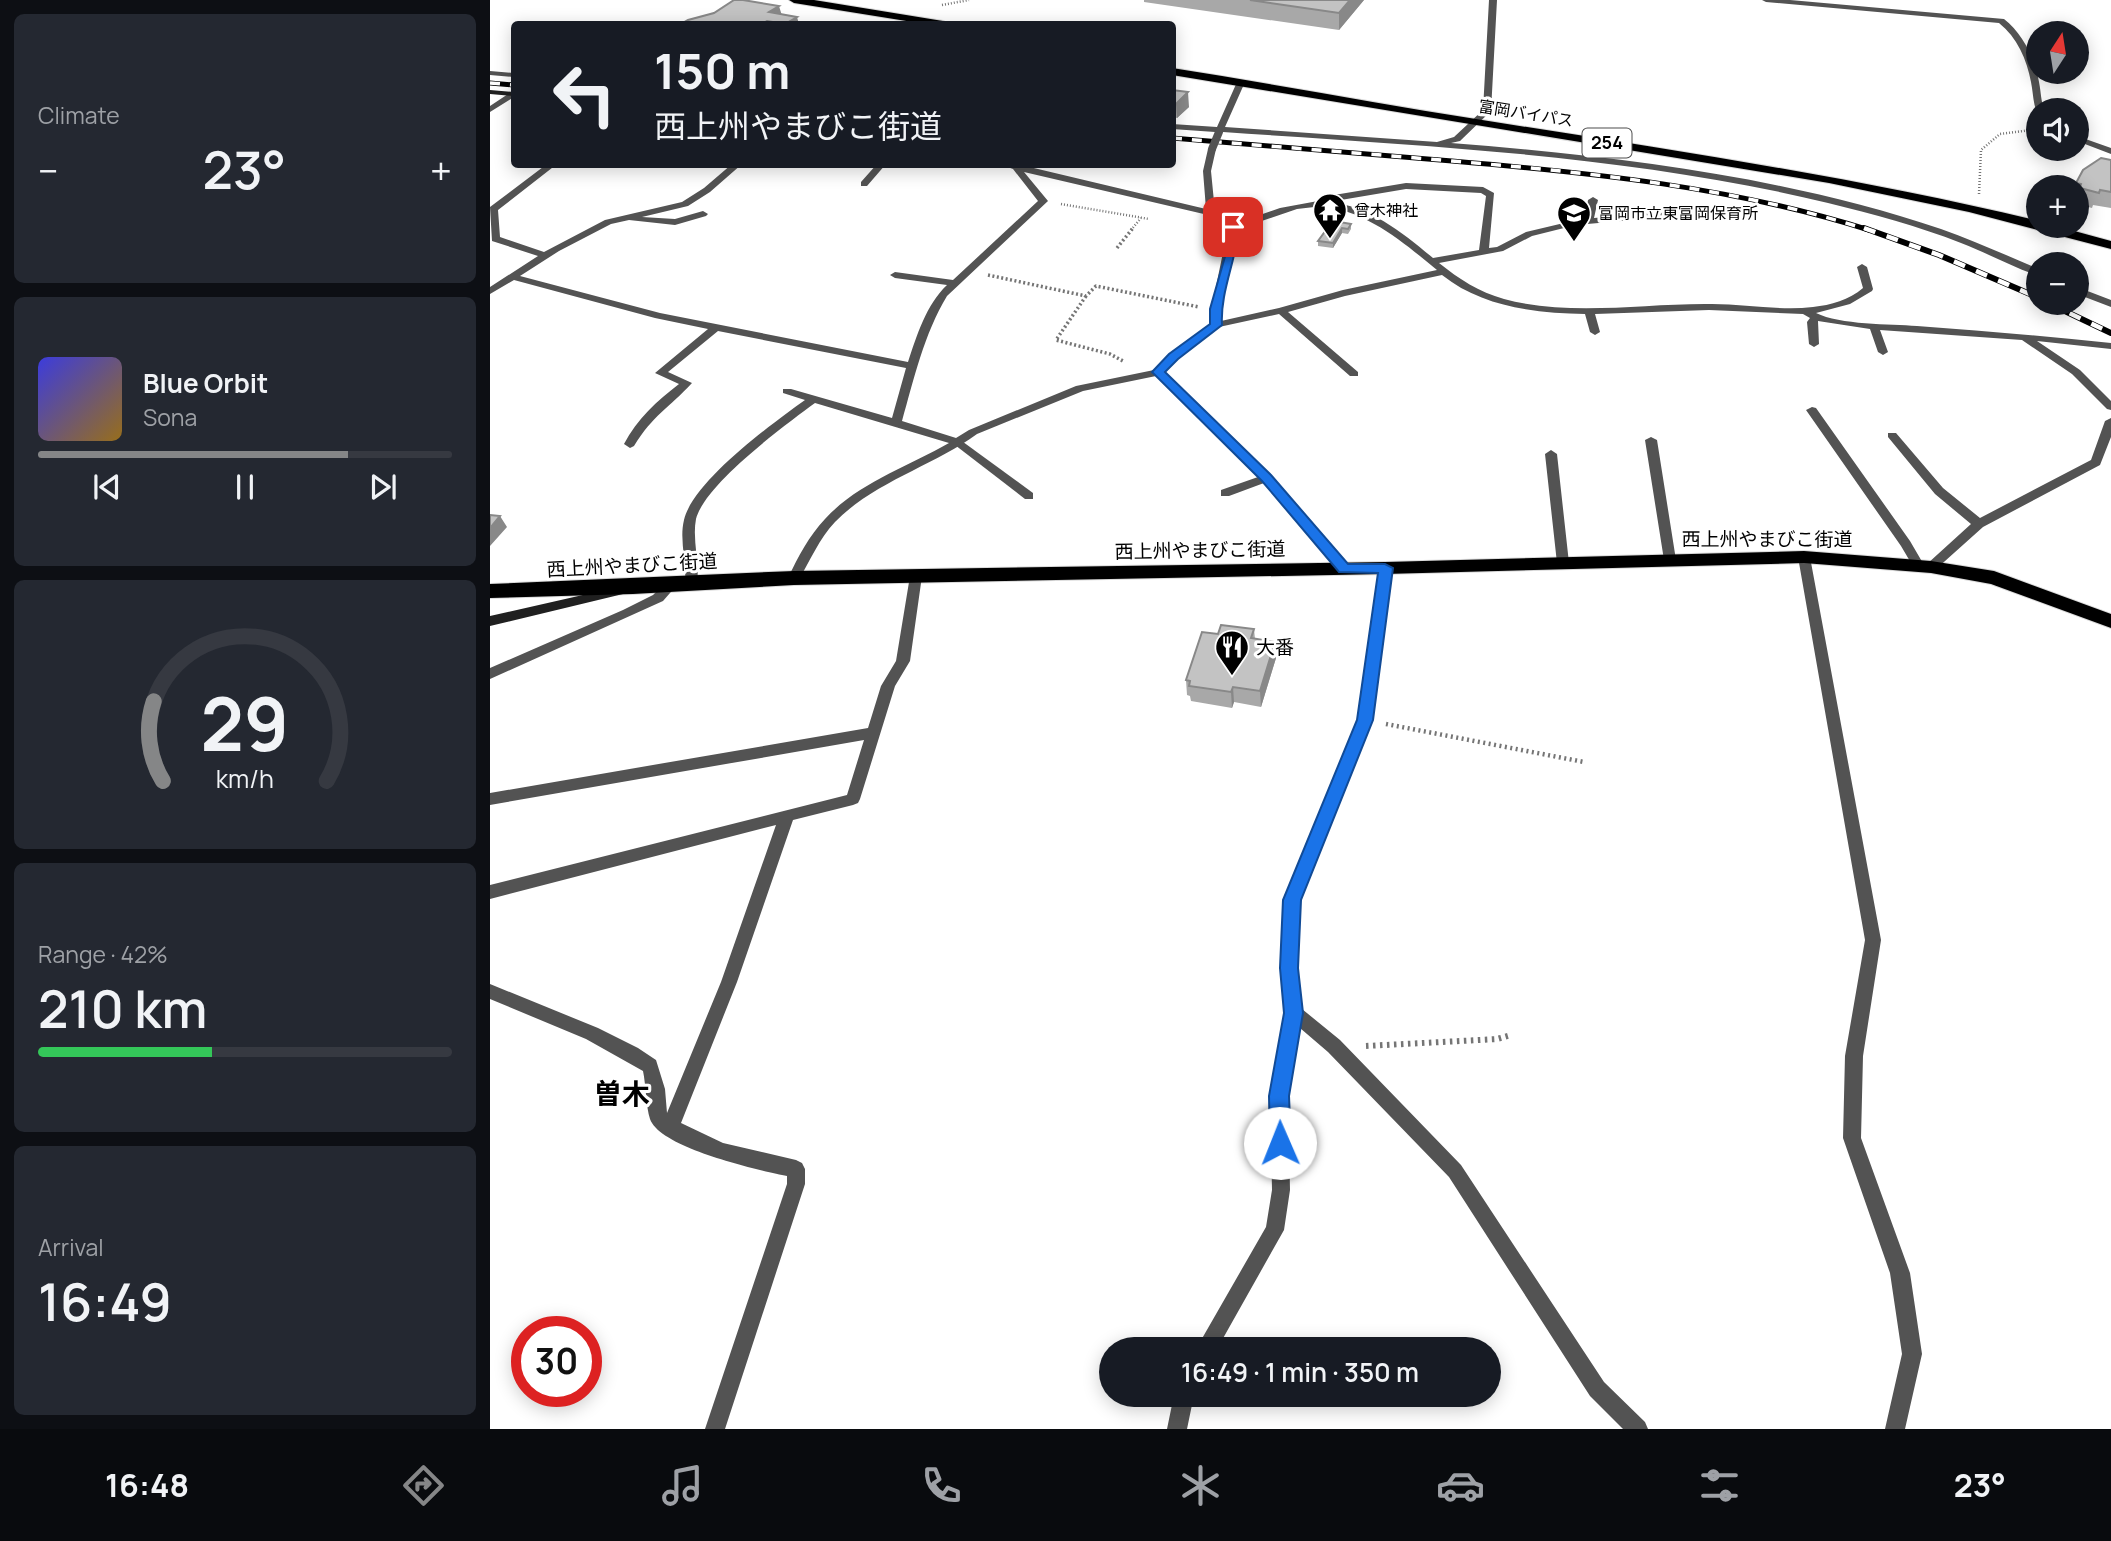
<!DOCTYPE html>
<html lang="en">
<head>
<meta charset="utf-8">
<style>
  body { margin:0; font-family:Manrope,"Noto Sans JP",sans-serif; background:#242831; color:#f1f3f6; height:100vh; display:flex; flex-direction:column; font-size:26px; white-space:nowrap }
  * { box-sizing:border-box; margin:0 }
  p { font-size:23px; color:#9ea1a6 }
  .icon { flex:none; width:38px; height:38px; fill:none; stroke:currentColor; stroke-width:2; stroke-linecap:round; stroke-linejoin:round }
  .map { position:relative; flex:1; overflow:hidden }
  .panel { display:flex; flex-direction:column; gap:14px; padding:14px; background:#0d0f14; width:490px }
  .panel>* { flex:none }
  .guide { position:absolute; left:21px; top:21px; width:665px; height:147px; border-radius:7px; box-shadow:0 4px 18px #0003; background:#171b24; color:#f1f3f6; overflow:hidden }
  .needle { width:46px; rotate:12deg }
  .controls { position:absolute; left:1536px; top:21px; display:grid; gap:14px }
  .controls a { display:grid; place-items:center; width:63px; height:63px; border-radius:50%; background:#171b24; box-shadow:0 4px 18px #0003; font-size:35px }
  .speed { position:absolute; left:21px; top:1316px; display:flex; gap:14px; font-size:35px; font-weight:700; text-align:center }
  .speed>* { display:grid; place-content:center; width:91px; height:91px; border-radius:50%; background:#171b24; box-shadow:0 4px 18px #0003; line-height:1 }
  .speed .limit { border:10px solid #d22; background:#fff; color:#111 }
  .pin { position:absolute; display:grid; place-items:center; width:60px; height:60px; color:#fff; margin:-30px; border-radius:14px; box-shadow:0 4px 10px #0006 }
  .me { position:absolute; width:77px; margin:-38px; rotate:359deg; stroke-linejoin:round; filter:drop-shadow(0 0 5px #0008) }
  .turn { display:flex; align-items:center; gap:24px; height:147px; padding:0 28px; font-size:32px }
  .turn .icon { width:91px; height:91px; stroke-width:2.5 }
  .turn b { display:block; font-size:49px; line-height:60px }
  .big { font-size:52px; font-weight:600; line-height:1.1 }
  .panel .tile { flex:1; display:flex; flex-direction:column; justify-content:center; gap:10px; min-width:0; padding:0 24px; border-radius:10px; background:#242831 }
  .panel .dial { align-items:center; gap:0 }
  .dial svg { height:182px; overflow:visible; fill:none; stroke:#363941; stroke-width:7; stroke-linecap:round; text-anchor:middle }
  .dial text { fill:#f1f3f6; stroke:none }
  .song { display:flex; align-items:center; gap:21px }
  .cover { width:84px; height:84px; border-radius:10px; background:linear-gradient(135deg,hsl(240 70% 55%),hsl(40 70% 35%)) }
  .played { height:7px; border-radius:4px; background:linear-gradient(90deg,#858687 75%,#363941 75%) }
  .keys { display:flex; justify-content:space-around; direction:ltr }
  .heat { display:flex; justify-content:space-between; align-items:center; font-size:38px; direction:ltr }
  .charge { height:10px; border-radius:5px; background:linear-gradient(90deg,#34c759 42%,#363941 0) }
  .trip { position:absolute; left:609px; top:1337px; width:402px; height:70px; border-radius:35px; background:#171b24; box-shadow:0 4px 18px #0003; font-weight:600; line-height:70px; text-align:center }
  .tabs { display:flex; height:112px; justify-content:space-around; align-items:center; background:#090b0e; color:#9ea1a6 }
  .tabs .icon { width:49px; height:49px }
  .tabs .on { color:#858687 }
  .tabs b { font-size:32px; color:#f1f3f6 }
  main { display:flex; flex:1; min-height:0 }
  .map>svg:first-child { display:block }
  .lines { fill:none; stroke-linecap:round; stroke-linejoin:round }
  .highway-casing { stroke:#dbdbdb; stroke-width:2 }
  .path-far3 { stroke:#757575; stroke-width:2.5; stroke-dasharray:1 2; stroke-linecap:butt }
  .path-far2 { stroke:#757575; stroke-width:3.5; stroke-dasharray:2 2.5; stroke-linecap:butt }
  .path-far1 { stroke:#757575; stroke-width:4.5; stroke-dasharray:2 3.5; stroke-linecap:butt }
  .path { stroke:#757575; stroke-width:6; stroke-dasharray:2.5 4.5; stroke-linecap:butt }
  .lane { fill:#535353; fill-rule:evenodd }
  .street { fill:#535353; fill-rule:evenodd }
  .secondary { fill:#202020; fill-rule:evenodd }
  .highway { fill:#000; fill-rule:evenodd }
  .rail-far1-casing { stroke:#000; stroke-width:5 }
  .rail-casing { stroke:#000; stroke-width:6 }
  .rail-far1 { stroke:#fff; stroke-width:3.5; stroke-dasharray:10; stroke-linecap:butt }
  .rail { stroke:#fff; stroke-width:4.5; stroke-dasharray:12; stroke-linecap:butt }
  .street-bridge { stroke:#535353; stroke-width:8 }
  .wall { fill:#a8a8a8 }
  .shaded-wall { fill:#888 }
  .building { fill:#c3c3c3; stroke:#888; stroke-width:2 }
  .route { fill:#1a73e8; stroke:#114b97; stroke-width:2 }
  .labels { text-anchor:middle; stroke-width:6; stroke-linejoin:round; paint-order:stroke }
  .far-street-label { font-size:16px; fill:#000; stroke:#fff }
  .far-poi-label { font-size:16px; fill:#000; stroke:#fff; text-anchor:start }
  .shield { fill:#fff; stroke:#4c4c4c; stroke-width:2 }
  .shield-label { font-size:18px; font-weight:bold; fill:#000 }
  .street-label { font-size:19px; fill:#000; stroke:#fff }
  .poi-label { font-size:19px; fill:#000; stroke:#fff; text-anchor:start }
  .near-quarter-label { font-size:28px; font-weight:bold; fill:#000; stroke:#fff }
</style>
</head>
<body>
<main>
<section class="panel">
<div class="tile"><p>Climate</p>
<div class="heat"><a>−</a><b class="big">23°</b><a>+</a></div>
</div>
<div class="tile">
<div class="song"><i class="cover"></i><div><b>Blue Orbit</b><p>Sona</p></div></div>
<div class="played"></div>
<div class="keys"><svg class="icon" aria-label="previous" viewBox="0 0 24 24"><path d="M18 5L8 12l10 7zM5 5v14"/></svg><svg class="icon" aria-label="pause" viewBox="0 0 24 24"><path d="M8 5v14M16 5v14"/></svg><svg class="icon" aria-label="next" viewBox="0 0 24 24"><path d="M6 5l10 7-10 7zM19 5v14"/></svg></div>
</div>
<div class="tile dial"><svg viewBox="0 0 100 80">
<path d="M14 69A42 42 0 1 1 86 69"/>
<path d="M14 69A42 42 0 0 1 10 34" stroke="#858687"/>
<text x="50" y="56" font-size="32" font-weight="700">29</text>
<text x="50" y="72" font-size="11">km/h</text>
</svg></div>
<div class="tile"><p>Range · 42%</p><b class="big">210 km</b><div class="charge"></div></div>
<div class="tile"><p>Arrival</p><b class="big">16:49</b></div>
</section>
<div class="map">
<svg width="1621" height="1429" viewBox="0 0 1621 1429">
  <rect width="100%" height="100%" fill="#fff"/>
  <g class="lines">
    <g class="highway-casing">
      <path id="highway" d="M299,0h25l129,21 6,3h-24l-131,-21z
        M682,68c102,16 202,35 304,51 188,30 377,57 563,102v5h17l55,15v8l-142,-37 -140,-29 -657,-108z
        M1314,551l127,10 63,10 117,43v14l-120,-44 -60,-11 -127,-10 -419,11 -591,11 -161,9 -143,4v-14l304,-13 591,-9z"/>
    </g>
    <path class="path-far3" d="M452,5l27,-5
      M1489,194l2,-44 19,-16 39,-5
      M571,204l88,15
      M641,230l10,-12"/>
    <path class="path-far2" d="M627,248l16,-20
      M498,275l98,21 10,-10 103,21
      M596,296l-30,44 54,14 13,7"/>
    <path class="path-far1" d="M896,724l198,38"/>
    <path class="path" d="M876,1046l131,-7 14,-4"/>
    <path class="lane" d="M469,439l74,54v6h-8l-70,-54v-4z"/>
    <path class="street" d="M999,0h8l-6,111 -31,30 -9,2c164,13 333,33 490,86 33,12 65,26 98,40v7c-27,-9 -52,-23 -78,-33 -43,-17 -88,-29 -133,-40 -197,-48 -403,-57 -605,-71l-4,3 -4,-3 -43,-3v-5l45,3 20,-45 4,-2 4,2 -20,45 212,15 17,-5 29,-27z
      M1272,0h28l214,19c19,15 31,40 35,63 2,10 2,19 5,28h-5v2l-3,-2c-3,-9 -3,-18 -5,-28 -4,-22 -14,-45 -32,-59l-233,-21z
      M0,71l24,2v4l-24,-2z
      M21,92h3v5l-24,15v-6z
      M1587,136l34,12v6l-34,-13z
      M722,146l4,3 -5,22 4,41 19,12 46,-16 38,-7 4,-4 84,-14 77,4 11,6 -5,55 8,-1 29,-15 59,-14 3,-18 5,-3 5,3 -4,18 154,-13v4l-3,1 -169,15 -44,11 -29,15 -64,12c20,16 40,29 65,36 68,18 139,4 208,5 34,0 68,7 101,3 18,-2 36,-7 50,-19l-6,-21 5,-3 5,3 6,22 -1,2 -22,13 -34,9c24,12 74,11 101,13 65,5 130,10 194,17v6l-74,-8 43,29 31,31v9l-4,-1 -35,-35 -50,-34 -142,-10 8,22 -5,3 -5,-3 -8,-23 -52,-8 1,23 -5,3 -5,-3 -2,-22 3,-4 -7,-4 -94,-4 -114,4 5,18 -5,3 -5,-3 -5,-18c-50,-1 -103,-7 -143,-39l-97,21 -57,16 70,60v4h-8l-71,-62 -60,13 -42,31 -13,14 106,103 78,91 2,3 -2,3h-8l-76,-89 -35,13h-8v-6l37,-13 -102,-101 -73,15 -106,43c-44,32 -103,48 -142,88 -16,17 -25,39 -37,59l-4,1 -6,-4c10,-21 21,-42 37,-59 33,-36 82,-52 124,-76l-134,-40c-30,22 -110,81 -119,116 -4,21 4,44 1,65l-6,4 -6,-4c2,-21 -6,-44 -1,-64 9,-39 89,-97 121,-120l-22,-7v-4h8l101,29 14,-50 -188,-37 -50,41 24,11c-23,25 -39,32 -58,63l-4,2 -6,-4c13,-25 33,-43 55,-60l-24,-11 53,-44 -53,-11 -141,-38 -24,14v-7l48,-31 -46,-15 -2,-34 57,-43h10l-59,46 2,27 44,15 61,-32 77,-18 22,-14 28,-24h10l-32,28 -22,14 -46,11 33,2 28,-8 5,3 -2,2 -31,9 -46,-5 -18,4 -52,27 -39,25 140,37 248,49c9,-27 18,-57 39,-77l-52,-7 -5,-3 5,-3 58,8 85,-79 -25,-32 -14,-5h18l189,45 -3,-38 5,-22zM534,172l184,43 20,13 -15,73 -2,23 -42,30 -15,16 -78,16 -107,44 -13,8 -54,-17c12,-42 22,-87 45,-125l101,-95zM916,189l75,4 5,3 -7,54 -46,8c-30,-25 -63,-52 -104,-56zM833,206c45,6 80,36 114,64l-94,20 -64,18 -58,13 2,-20 15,-72 59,-20z
      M387,164h9l-19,22h-6v-4z
      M1587,287l34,13v7l-34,-13z
      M1322,407l4,1 94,133 14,24 -2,3h-8l-13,-22 -95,-136z
      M1621,418v19l-11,28 -117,62 -48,43h-8l-2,-3 2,-3 44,-40 -36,-30 -47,-57v-4h8l47,55 37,30 111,-58 14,-39z
      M1161,437l6,3 19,120 -6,4 -6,-4 -19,-120z
      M1061,450l6,4 12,109 -6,4 -6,-4 -12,-109z
      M1314,553l6,4 71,383 -18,116 -2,82 49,135 12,81 -17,75h-20l17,-75 -12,-81 -47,-135 2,-82 20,-116 -67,-383z
      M895,564l6,4 -19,152 -72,180 -3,68 5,41 38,31 121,125 143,217 41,40 3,7h-25l-33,-33 -141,-219 -121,-125 -28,-24 -12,68 2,94 -6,40 -67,119h-21l70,-122 6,-37 -2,-94 16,-83 -5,-45 3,-68 74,-180 21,-152z
      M426,572l6,4 -12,85 -15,25 -35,113 -2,4 -5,2 -60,15 -56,162 -56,141 42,20 73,17 6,3 3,6v15l-80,245h-20l82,-245v-8c-29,-6 -127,-28 -137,-57 -4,-12 -4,-34 -7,-48l-57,-32 -96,-40v-15l108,44 40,20 18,12 9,29 2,24 54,-131 55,-157 -286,74v-14l357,-90 17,-55 -374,65v-12l378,-65 13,-42 15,-25 14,-85z
      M181,581l6,4 -14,16 -173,78v-11l133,-58 30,-15 13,-13z
      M684,1395h20l-7,34h-20z"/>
    <path class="secondary" d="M0,90l24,2v4l-24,-2z
      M128,587l5,1 1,3 -1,3 -133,32v-10z"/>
    <use href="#highway" class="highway"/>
    <g class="rail-far1-casing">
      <path id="rail-far1" d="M0,83l24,2
        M682,138c93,8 187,15 280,23 142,12 281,26 417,69"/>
    </g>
    <g class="rail-casing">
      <path id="rail" d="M1374,228l75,27 100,43
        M1558,303l63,30"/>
    </g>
    <use href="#rail-far1" class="rail-far1"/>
    <use href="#rail" class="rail"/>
    <path class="street-bridge" d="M722,149l7,-17"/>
  </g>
  <path class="wall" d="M654,0h220l-25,30 -195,-28z
    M682,90l17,17 -12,11 -5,-1z
    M1621,160v48l-18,-3 -1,3 -15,-4v-17h-2l8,-17z
    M861,224v5l-3,5 -6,-1 -9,15 -15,-2v-5l7,-11h-1v-5z
    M764,629l1,10 20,3 1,16 -15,49 -27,-5 -2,6 -41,-7 -1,-5 -3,-1 -1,-15 32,-46z"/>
  <path class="shaded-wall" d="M860,0h14l-25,30v-17z
    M289,6l4,13 -14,-7z
    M307,17l2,7h-14z
    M698,92l1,15 -12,11 -1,-14z
    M852,228v5l-9,15v-5z
    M10,516l7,11 -17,19v-18z
    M785,642l1,16 -15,49 -1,-16z
    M743,687l1,15 -2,6 -1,-16z"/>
  <path class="building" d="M244,0h9l36,6 -10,6 28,5 -12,7 -18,-3 -5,3h-81l7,-4 26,-7z
    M760,0h100l-11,13z
    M682,90l16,2 -12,12 -4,-1z
    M1611,158l10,2v32l-11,-2 -1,3 -19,-5 1,-4 -5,-1 7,-13z
    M838,220l23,4 -3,5 -6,-1 -9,15 -15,-2 11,-15 -5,-1z
    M0,515l10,1 -10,12z
    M731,625l33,4 -3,9 24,4 -15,49 -27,-4 -2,5 -42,-6 1,-5 -4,-1 16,-48 16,2z"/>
  <path class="route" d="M739,225l10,2c-3,34 -19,65 -17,98l-44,34 -13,13 106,103 77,89h37l8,4 -20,152 -72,180 -3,68 5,45 -14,83 2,47 -3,7 -8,3 -7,-3 -3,-7 -1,-47 15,-83 -4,-45 3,-68 74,-180 21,-147 -39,-1 -77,-91 -110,-109 17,-18 41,-30v-15l16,-56z"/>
  <defs>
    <g id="temple-pin" transform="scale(1.75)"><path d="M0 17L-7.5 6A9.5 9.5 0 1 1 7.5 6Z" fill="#000" stroke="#fff"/><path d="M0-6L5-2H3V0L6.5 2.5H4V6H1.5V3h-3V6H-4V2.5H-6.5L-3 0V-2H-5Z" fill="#fff"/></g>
    <g id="school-pin" transform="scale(1.75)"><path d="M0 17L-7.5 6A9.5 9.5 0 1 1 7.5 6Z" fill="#000" stroke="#fff"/><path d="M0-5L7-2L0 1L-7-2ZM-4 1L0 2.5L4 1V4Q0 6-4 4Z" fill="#fff"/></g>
    <g id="restaurant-pin" transform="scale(1.75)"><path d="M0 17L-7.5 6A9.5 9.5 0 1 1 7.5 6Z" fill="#000" stroke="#fff"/><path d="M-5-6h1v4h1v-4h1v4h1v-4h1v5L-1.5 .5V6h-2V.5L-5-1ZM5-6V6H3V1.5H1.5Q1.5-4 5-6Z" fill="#fff"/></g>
  </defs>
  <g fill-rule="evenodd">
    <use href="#temple-pin" x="840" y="210"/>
    <use href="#school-pin" x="1084" y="213"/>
    <use href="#restaurant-pin" x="742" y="647"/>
  </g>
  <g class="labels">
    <g class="far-street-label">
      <text transform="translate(1036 113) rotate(9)" y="6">富岡バイパス</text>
    </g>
    <g class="far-poi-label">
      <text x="864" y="216">曾木神社</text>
      <text x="1108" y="219">富岡市立東富岡保育所</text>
    </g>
    <rect class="shield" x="1092.5" y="128.5" width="49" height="29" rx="5"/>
    <g class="shield-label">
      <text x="1117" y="149">254</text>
    </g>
    <g class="street-label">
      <text x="1277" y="546">西上州やまびこ街道</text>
      <text transform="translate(710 550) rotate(-1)" y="7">西上州やまびこ街道</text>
      <text transform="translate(142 565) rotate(-3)" y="7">西上州やまびこ街道</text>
    </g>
    <g class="poi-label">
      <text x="766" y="654">大番</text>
    </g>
    <g class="near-quarter-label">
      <text x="132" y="1104">曽木</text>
    </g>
  </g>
</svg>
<div class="controls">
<a><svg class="needle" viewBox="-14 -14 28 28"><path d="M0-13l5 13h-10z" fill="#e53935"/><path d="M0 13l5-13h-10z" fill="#9ea1a6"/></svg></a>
<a><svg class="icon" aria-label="sound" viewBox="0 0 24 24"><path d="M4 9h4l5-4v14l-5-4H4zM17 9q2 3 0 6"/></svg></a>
<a>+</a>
<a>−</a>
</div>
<div class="speed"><div class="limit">30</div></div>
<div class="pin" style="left:743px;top:227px;background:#d93025"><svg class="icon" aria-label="arrive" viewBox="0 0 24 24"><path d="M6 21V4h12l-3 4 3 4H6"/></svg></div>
<svg class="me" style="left:790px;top:1143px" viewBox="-20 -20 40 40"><circle r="19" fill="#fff"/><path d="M0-13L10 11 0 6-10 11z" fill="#1a73e8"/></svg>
<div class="trip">16:49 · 1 min · 350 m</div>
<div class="guide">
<div class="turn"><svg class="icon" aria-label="left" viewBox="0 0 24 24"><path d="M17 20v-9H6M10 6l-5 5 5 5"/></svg><div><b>150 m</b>西上州やまびこ街道</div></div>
</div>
</div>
</main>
<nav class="tabs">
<b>16:48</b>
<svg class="icon on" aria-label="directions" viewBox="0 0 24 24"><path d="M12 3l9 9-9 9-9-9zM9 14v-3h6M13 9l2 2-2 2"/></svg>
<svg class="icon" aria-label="music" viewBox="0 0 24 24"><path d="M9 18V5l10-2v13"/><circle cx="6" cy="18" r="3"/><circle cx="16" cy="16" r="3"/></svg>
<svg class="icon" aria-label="phone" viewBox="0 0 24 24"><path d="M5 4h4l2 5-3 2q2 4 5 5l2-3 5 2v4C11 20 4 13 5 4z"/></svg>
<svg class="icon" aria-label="climate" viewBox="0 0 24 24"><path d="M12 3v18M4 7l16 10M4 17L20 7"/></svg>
<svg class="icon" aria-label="car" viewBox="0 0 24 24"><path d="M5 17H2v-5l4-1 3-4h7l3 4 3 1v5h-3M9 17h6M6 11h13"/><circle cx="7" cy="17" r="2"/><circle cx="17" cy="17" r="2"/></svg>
<svg class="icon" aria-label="filters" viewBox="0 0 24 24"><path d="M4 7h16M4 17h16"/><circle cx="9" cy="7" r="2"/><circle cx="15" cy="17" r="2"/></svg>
<b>23°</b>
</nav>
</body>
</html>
